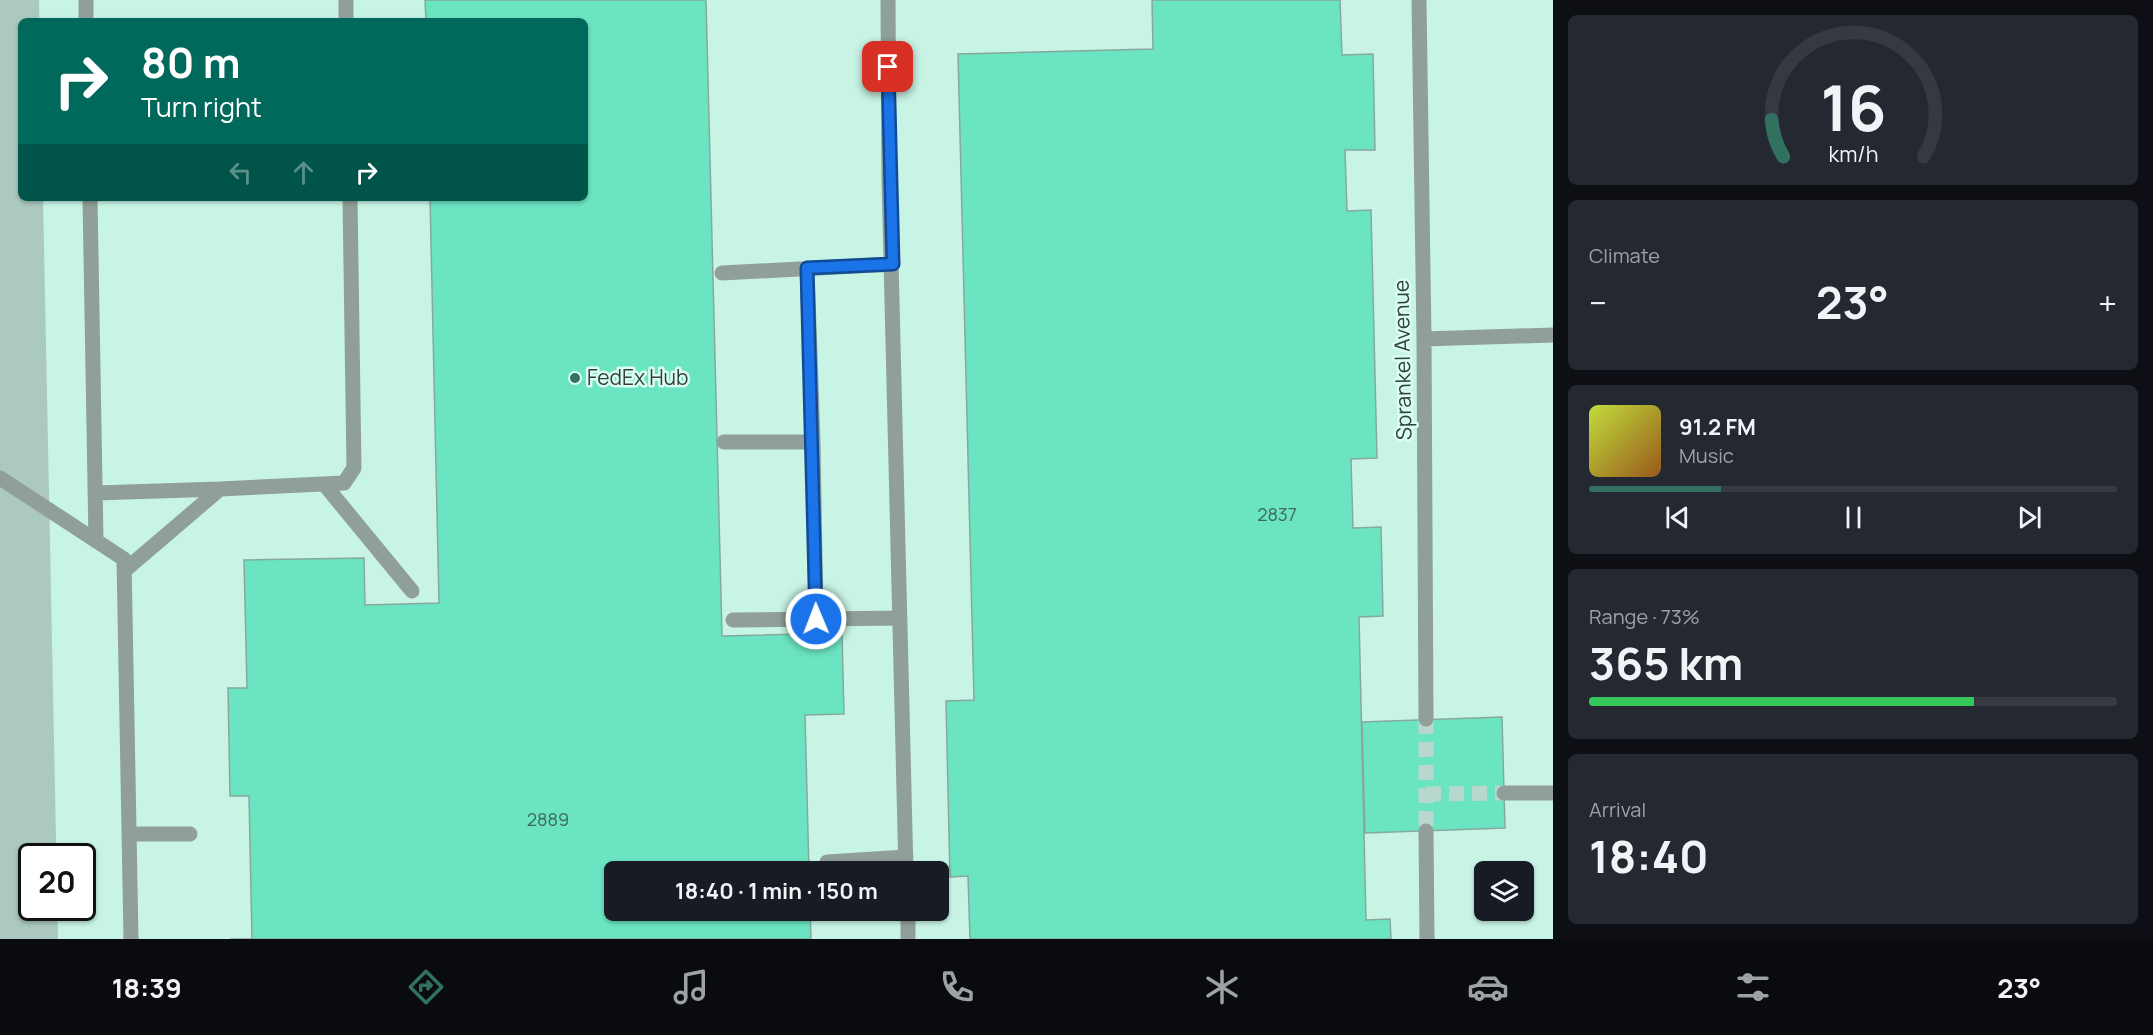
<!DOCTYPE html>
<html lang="en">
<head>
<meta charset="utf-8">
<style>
  body { margin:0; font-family:Manrope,sans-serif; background:#242831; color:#f1f3f6; height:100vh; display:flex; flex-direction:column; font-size:22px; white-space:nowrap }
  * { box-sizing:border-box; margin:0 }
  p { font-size:20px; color:#9ea1a6 }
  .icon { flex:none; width:33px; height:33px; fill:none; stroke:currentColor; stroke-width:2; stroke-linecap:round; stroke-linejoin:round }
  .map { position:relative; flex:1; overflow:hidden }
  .sheet { display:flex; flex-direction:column; gap:15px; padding:15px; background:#0d0f14; width:600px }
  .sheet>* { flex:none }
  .top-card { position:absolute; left:18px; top:18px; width:570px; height:183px; border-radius:9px; box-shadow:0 2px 4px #0004; background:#00695c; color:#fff; overflow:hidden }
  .buttons { position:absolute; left:1474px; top:861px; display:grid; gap:12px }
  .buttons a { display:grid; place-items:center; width:60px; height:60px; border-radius:9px; background:#171b24; box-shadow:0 2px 4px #0004; font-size:30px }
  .speed { position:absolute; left:18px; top:843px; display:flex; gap:12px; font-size:30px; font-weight:700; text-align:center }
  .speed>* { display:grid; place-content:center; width:78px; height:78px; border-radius:50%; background:#171b24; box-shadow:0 2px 4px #0004; line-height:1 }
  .speed .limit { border:3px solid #111; border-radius:9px; background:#fff; color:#111 }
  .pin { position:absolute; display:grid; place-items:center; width:51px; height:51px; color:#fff; margin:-26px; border-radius:12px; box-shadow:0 3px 9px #0006 }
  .me { position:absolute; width:66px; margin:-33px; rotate:359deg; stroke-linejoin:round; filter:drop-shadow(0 0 4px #0008) }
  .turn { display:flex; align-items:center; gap:21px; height:126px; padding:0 24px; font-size:27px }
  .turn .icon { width:78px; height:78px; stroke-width:2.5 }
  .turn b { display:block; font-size:42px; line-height:51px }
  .lanes { display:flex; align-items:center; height:57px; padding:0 24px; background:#0003; justify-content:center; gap:30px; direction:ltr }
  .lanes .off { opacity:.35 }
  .big { font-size:45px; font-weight:700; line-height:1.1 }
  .sheet .widget { flex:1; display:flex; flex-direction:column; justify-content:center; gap:9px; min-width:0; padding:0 21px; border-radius:9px; background:#242831 }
  .sheet .dial { align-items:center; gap:0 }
  .dial svg { height:156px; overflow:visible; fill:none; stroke:#363941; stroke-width:7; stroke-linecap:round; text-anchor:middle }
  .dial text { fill:#f1f3f6; stroke:none }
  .song { display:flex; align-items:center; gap:18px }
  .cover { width:72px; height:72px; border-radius:9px; background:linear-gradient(135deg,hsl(70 70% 55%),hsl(30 70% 35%)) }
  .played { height:6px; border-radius:3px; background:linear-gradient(90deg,#32715f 25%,#363941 25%) }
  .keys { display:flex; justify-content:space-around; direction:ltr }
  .heat { display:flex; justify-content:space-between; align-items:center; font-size:33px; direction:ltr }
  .charge { height:9px; border-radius:4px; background:linear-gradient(90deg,#34c759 73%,#363941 0) }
  .trip { position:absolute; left:604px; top:861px; width:345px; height:60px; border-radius:9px; background:#171b24; box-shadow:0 2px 4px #0004; font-weight:700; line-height:60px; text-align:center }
  .tab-bar { display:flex; height:96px; justify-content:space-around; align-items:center; background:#090b0e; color:#9ea1a6 }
  .tab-bar .icon { width:42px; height:42px }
  .tab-bar .selected { color:#32715f }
  .tab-bar b { font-size:27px; color:#f1f3f6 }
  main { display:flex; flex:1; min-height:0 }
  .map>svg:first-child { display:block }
  .built { fill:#c8f4e5; fill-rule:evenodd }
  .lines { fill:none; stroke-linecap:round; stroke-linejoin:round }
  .taxiway { stroke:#abc9be; stroke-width:78 }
  .building { fill:#6be4c1; stroke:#87a89d; stroke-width:1.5 }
  .minor-tunnel { stroke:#b8d8cd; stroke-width:15; stroke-dasharray:15 8; stroke-linecap:butt }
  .minor { stroke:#909f99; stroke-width:15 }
  .route-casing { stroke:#114b97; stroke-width:15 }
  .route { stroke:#1a73e8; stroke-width:10 }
  .poi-dot { fill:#32715f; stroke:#dafef1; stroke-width:2 }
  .labels { text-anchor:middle; stroke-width:5; stroke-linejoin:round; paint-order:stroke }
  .number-label { font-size:18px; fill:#40695d }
  .street-label { font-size:21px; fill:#32403c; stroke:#dafef1 }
  .poi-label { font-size:21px; fill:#32403c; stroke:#dafef1; text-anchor:start }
</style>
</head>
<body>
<main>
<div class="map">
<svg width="1553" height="939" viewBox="0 0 1553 939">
  <rect width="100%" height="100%" fill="#dafef1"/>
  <path class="built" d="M0,0h1553v939h-1553zM21,21h564v177h-564zM32,856h50v52h-50zM615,872h324v38h-324zM1485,872h39v38h-39z"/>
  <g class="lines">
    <path class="taxiway" d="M0,0l19,939"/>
  </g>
  <path class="building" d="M425,0h281l16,636 120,-3 2,81 -39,1 4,157h-194v38h195l1,29h-581h22l-3,-143h-19l-2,-108h19l-3,-128 120,-2 1,47 74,-2 -9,-405h155v-177h-159z
    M1152,0h188l2,55 31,-1 2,96h-30l2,61 24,-1 6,248 -26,1 2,69 28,-1 2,89 -24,1 7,303 24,-1 1,20h-421l-2,-63 -18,1 -4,-176 28,-1 -16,-646 195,-5z
    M1502,717l3,111 -140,5 -3,-111z"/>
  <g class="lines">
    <path class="minor-tunnel" d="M1426,719v112
      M1426,794l78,-1"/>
    <path class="minor" d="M86,0v21
      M346,0v21
      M888,0l1,179 17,693
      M1419,0l5,339 2,380
      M90,198l6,343
      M807,268l6,174
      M722,273l171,-9
      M1424,339l129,-4
      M724,442h89l3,177
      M0,478l124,81 7,380
      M324,484l88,107
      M96,493l124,-4
      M124,571l96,-82 124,-6 10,-15 -4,-270
      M733,620l167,-2
      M1504,793h49
      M1426,831l1,108
      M129,834h61
      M827,862l79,-5
      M908,910v29"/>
  </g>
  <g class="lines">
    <g class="route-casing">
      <path id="route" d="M816,619l-9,-351 86,-4 -5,-197"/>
    </g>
    <use href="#route" class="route"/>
  </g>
  <circle class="poi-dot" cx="575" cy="378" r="6"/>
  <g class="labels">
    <g class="number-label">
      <text x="1277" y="521">2837</text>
      <text x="548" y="826">2889</text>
    </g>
    <g class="street-label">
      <text transform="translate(1403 360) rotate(-91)" y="7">Sprankel Avenue</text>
    </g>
    <g class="poi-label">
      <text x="587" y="385">FedEx Hub</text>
    </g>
  </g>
</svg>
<div class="buttons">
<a><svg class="icon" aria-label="layers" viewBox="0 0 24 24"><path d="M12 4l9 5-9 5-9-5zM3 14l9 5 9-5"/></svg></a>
</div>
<div class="speed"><div class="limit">20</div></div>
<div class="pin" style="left:888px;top:67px;background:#d93025"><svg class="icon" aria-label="arrive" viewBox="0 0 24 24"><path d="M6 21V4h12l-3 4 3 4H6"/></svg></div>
<svg class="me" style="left:816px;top:619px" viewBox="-20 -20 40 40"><circle r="17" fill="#1a73e8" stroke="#fff" stroke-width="3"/><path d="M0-11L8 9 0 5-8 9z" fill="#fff"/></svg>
<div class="trip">18:40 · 1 min · 150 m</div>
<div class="top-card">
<div class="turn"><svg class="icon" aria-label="right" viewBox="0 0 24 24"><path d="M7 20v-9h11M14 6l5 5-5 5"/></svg><div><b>80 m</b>Turn right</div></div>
<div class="lanes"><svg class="icon off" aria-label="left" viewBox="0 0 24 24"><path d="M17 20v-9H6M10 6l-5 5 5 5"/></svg><svg class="icon off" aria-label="ahead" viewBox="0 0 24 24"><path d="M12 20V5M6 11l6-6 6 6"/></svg><svg class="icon" aria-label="right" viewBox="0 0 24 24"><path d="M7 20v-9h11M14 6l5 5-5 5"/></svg></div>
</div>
</div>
<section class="sheet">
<div class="widget dial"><svg viewBox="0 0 100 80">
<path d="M14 69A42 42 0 1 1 86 69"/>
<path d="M14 69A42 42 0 0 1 8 50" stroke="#32715f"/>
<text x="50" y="56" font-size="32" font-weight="700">16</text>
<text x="50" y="72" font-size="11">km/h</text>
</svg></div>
<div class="widget"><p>Climate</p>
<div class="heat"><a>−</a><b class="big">23°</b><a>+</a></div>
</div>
<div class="widget">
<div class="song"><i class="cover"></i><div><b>91.2 FM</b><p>Music</p></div></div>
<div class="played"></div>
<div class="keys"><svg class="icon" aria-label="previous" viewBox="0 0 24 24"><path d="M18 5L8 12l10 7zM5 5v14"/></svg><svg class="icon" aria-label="pause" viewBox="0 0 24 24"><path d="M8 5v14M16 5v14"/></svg><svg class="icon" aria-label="next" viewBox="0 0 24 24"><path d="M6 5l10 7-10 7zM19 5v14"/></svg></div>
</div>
<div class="widget"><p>Range · 73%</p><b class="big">365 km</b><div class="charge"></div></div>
<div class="widget"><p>Arrival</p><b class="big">18:40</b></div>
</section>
</main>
<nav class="tab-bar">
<b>18:39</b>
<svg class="icon selected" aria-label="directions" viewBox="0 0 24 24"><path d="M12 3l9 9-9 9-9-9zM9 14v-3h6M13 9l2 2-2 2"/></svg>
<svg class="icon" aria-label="music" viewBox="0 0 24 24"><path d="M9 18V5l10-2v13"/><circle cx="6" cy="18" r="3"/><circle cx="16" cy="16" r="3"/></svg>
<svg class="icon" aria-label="phone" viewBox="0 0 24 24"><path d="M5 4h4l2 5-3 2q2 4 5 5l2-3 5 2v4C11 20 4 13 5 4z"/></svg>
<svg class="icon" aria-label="climate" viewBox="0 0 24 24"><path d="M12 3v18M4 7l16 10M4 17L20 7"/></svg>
<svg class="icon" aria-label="car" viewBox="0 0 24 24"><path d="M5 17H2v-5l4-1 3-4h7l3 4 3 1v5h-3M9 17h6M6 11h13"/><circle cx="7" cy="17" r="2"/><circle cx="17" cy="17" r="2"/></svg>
<svg class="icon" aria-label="filters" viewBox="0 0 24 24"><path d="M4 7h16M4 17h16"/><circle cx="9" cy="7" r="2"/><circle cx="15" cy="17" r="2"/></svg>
<b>23°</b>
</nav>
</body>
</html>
